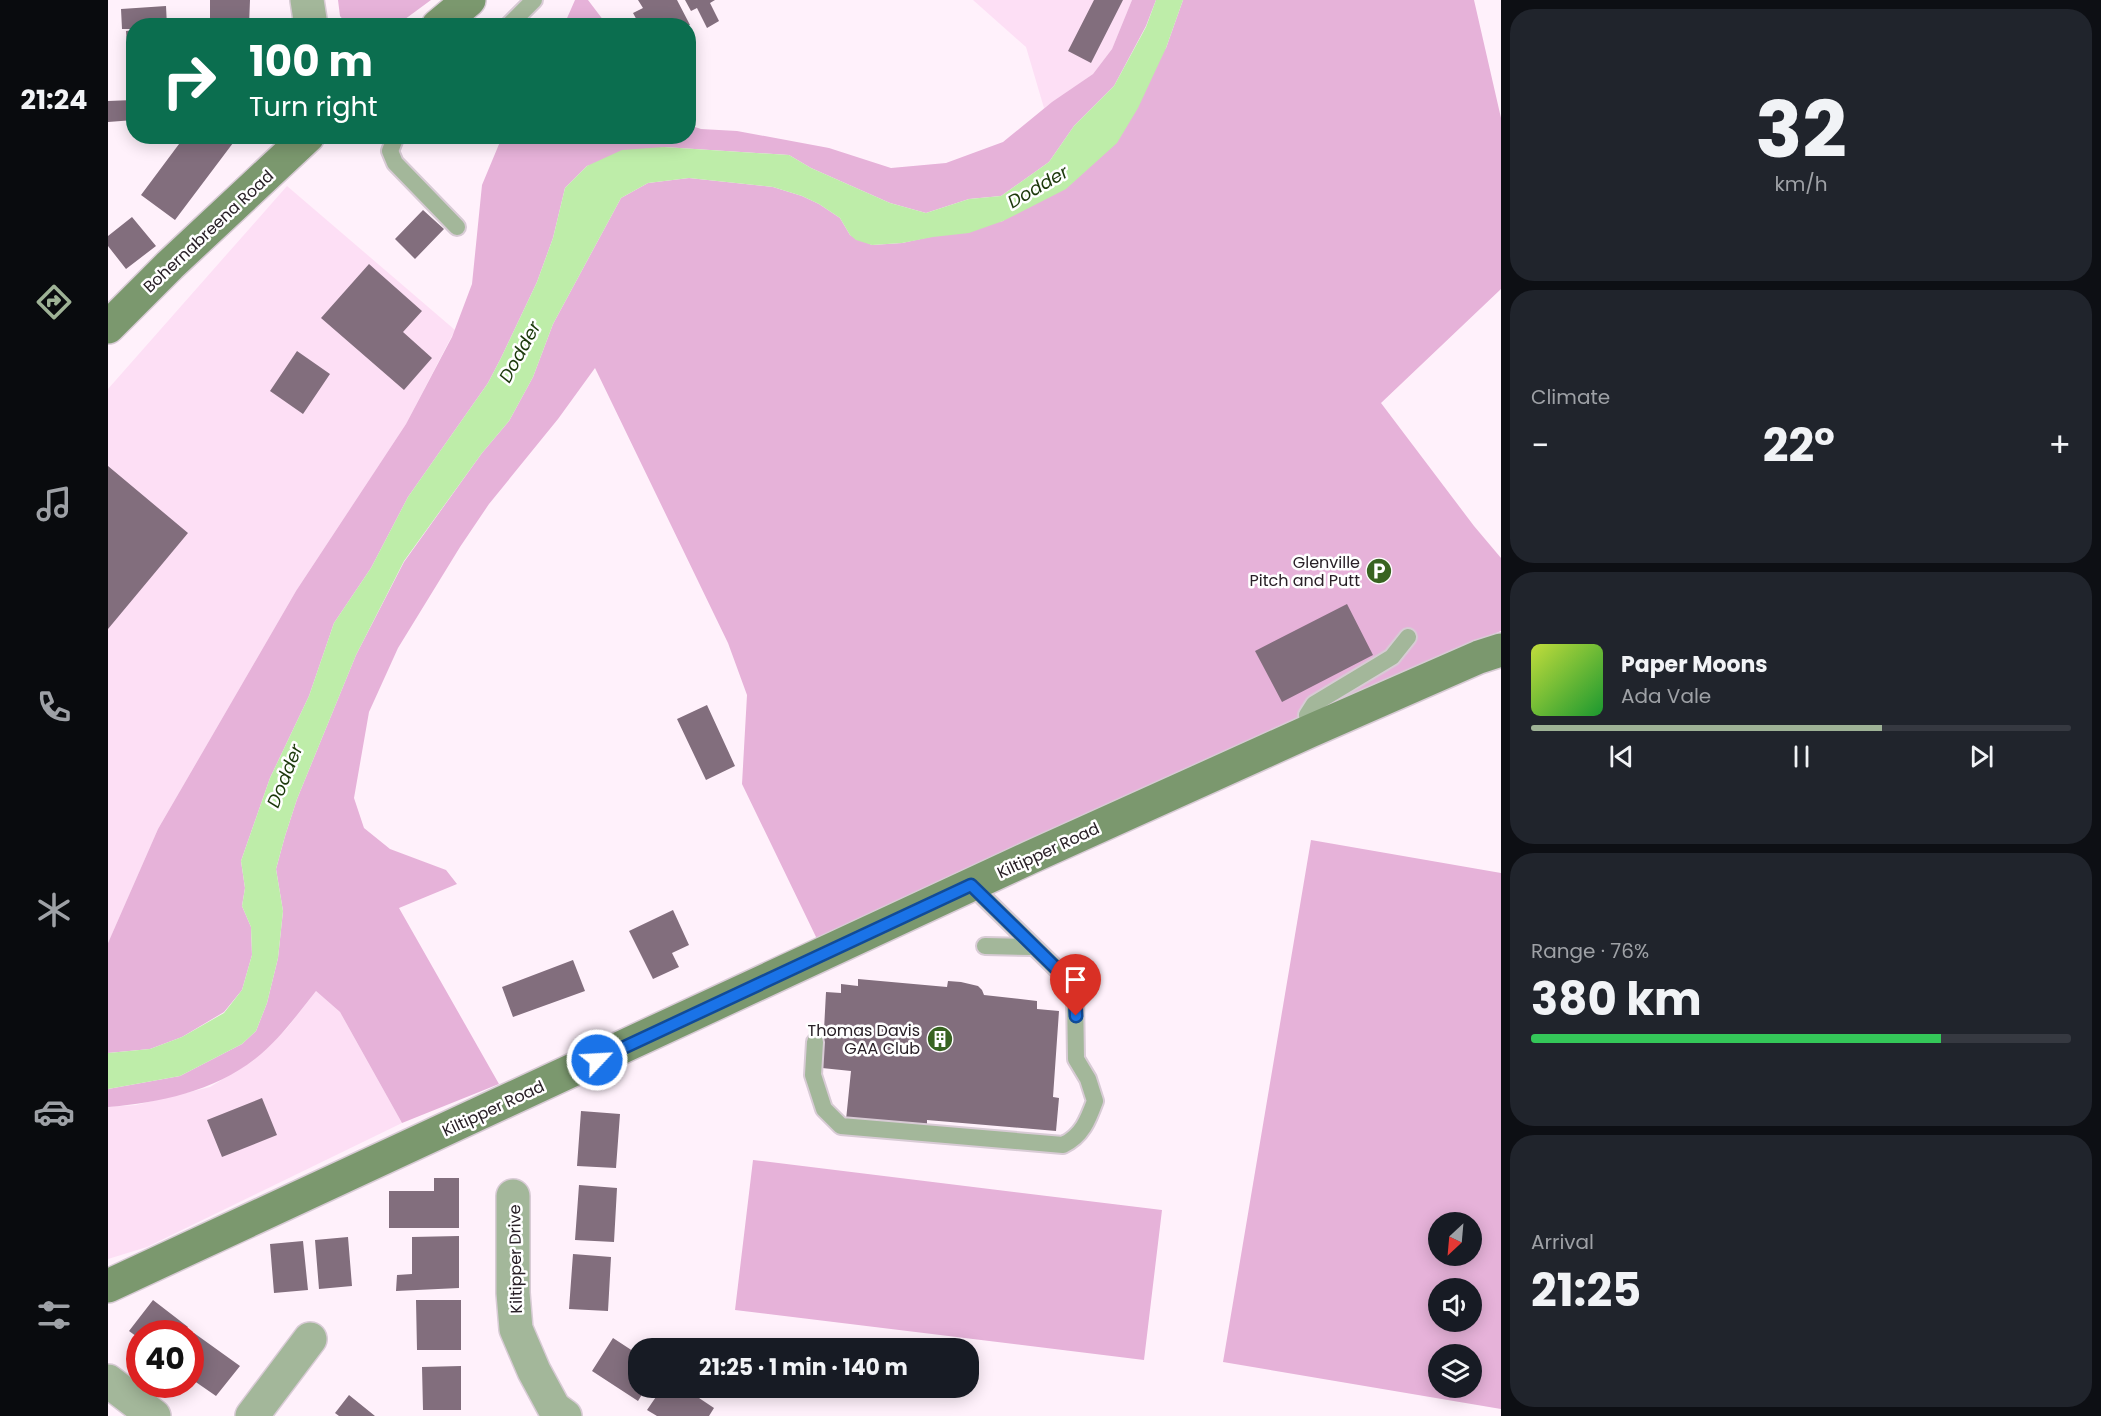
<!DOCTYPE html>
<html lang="en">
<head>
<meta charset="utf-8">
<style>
  body { margin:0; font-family:Poppins,sans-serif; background:#20242c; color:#f1f3f6; height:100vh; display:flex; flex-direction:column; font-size:22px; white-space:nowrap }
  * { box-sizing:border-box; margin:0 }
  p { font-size:20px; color:#9ea1a6 }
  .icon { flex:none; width:33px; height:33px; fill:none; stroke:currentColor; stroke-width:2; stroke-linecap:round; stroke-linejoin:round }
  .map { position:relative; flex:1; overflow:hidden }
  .details { display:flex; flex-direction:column; gap:9px; padding:9px; background:#0d0f14; width:600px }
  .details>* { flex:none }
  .banner { position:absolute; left:18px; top:18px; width:570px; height:126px; border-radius:24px; box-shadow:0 3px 15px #0003; background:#0b6e4f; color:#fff; overflow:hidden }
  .needle { width:39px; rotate:206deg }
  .fabs { position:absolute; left:1320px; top:1212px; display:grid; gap:12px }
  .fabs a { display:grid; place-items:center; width:54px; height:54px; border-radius:50%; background:#171b24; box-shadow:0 3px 15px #0003; font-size:30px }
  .speed { position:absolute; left:18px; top:1320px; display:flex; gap:12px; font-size:30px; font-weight:700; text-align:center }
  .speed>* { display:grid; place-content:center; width:78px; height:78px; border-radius:50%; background:#171b24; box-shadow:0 3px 15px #0003; line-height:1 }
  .speed .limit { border:9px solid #d22; background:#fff; color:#111 }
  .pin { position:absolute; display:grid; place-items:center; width:51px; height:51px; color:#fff; margin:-62px -26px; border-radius:50% 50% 50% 0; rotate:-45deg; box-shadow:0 0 6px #0007 }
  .pin .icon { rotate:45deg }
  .me { position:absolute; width:66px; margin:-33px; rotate:65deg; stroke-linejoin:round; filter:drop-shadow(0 0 4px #0008) }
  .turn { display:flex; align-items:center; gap:21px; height:126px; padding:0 24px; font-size:27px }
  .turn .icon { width:78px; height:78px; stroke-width:2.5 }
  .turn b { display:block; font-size:42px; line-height:51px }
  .big { font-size:45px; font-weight:700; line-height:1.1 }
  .details .card { flex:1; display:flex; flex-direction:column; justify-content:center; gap:9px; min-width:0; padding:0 21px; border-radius:24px; background:#20242c }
  .details .dial { align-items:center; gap:0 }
  .dial b { font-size:78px; line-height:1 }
  .song { display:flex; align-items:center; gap:18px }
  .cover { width:72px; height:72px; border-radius:9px; background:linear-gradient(135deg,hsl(70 70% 55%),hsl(130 70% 35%)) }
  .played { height:6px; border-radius:3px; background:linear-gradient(90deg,#9eb296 65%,#363941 65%) }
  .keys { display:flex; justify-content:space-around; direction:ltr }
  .heat { display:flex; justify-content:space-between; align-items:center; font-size:33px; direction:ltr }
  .charge { height:9px; border-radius:4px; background:linear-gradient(90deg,#34c759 76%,#363941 0) }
  .trip { position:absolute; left:520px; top:1338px; width:351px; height:60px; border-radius:24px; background:#171b24; box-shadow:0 3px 15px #0003; font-weight:700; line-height:60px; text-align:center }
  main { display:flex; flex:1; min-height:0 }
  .dock { display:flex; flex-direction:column; width:108px; justify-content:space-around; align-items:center; background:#090b0e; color:#9ea1a6 }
  .dock .icon { width:42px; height:42px }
  .dock .selected { color:#9eb296 }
  .dock b { font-size:27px; color:#f1f3f6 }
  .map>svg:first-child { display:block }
  .built { fill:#fddff5 }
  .green { fill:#e6b2d9; fill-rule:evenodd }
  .water { fill:#beeda9 }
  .building { fill:#826e7d }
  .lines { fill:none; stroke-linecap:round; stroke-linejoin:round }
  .lane-casing { stroke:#d8cbd5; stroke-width:20 }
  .street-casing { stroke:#d8cbd5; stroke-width:36 }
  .secondary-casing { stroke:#d8cbd5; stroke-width:36 }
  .lane { stroke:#a3b79a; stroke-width:16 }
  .street { stroke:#a3b79a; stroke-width:33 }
  .secondary { stroke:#7b986e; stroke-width:33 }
  .route-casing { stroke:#114b97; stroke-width:15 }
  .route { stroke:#1a73e8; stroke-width:10 }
  .labels { text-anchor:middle; stroke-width:5; stroke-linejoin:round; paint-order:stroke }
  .street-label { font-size:16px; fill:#292027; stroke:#fff }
  .poi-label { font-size:16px; fill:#292027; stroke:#fff; text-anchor:end }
  .water-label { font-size:18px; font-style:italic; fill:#1b380a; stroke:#fff }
</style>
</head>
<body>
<main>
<nav class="dock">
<b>21:24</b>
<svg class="icon selected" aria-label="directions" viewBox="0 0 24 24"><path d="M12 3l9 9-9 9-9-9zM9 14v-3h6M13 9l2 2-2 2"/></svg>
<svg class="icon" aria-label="music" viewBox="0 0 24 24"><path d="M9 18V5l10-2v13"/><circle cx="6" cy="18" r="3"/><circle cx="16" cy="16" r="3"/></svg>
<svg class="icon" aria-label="phone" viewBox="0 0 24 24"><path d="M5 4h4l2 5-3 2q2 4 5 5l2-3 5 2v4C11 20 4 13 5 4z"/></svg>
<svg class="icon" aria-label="climate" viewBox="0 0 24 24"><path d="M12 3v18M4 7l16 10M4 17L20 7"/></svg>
<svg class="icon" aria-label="car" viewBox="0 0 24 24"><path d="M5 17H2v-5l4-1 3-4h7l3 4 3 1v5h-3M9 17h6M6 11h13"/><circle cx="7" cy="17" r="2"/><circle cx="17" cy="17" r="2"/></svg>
<svg class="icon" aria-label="filters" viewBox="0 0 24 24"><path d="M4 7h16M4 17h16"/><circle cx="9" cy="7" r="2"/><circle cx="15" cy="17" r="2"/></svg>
</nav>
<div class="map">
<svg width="1393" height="1416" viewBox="0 0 1393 1416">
  <rect width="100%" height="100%" fill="#fff1fb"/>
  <path class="built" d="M865,0h159l-20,49 -19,25 -49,34 -18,-61z
    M179,186l168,144 -49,94 -110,167 -138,238 -50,114v-554z
    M208,991l24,21 62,111 -255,124 -39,12v-152l28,-2 74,-18 44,-27 33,-32z"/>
  <path class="green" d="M230,0h93l-34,25 -49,1 -8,-10z
    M467,0h13l19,25h-43z
    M1024,0h24l-10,26 -32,60 -40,40 -25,36 -48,34 -32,3 -43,14 -36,-10 -79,-35 -22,-13 -125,-8 -77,19 -22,22 -12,50 -16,44 -36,76 -13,25 -80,114 -37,71 -37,55 -25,73 -39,82 -29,83 4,27 -3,18 9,21 1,28 -10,35 -18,22 -42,25 -32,12 -42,4v-110l50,-114 138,-238 110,-167 46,-87 20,-53 10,-99 20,-48 186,-1 1,-11 12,4 36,2 92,17 62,20 55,-5 57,-21 49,-40 41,-28 19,-25z
    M1075,0h291l27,118v171l-120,114 93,123 27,32v73l-194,84 -490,224 -75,-155 5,-89 -19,-52 -133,-275 -37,51 -69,85 -29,43 -62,101 -29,64 -15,86 10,30 26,21 56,21 11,14 -58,24 100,176 -97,39 -62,-111 -24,-21c-19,24 -37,49 -61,68 -41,32 -96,44 -147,48v-18l72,-13 62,-32 14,-13 11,-28 11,-45 5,-47 -7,-42 9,-33 12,-37 59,-144 48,-93 78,-109 27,-32 24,-44 20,-53 68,-126 27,-15 41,-5 84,9 29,9 17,8 21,14 10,17 22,10 30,-2 101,-22 163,-173z
    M1203,840l190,33v536l-278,-47zM1364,1222v34h-34v-34zM1364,1288v34h-34v-34zM1364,1354v34h-34v-34z
    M645,1160l409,50 -18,150 -409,-50z"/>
  <path class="water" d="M1048,0h27l-17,48 -28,60 -21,35 -51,46 -63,32 -34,12 -36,4 -31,6 -30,2 -16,-5 -6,-5 -10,-17 -21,-14 -17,-8 -29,-9 -84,-9 -41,5 -27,15 -68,126 -20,53 -24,44 -27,32 -78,108 -48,94 -59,144 -12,37 -9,33 7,42 -5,47 -11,45 -11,28 -14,13 -62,32 -72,13v-36l42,-4 32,-12 42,-24 18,-23 10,-35 -1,-28 -9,-21 3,-18 -4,-27 29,-83 39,-82 25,-73 37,-55 37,-71 80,-114 13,-25 36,-76 16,-44 12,-50 22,-22 35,-16 42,-3 125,8 22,13 79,35 36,10 43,-14 32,-3 48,-34 25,-36 40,-40 32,-59z"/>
  <path class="building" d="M102,0h40l-1,26h-39z
    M530,0h39l13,25 -39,1 -3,-6 -9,4 -6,-11 10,-5z
    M577,0h30l-5,3 9,18 -12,7 -10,-20 -6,3z
    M986,0h29l-32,63 -23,-12z
    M58,6l1,20h-33v3h-12l-1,-20z
    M26,30v31l-6,1 -2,-31z
    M25,100l1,20 -26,2v-21z
    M77,136h39l9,7 -58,77 -34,-25z
    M315,210l21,19 -29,30 -20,-20z
    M24,217l24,29 -30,23 -18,-23v-10z
    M261,264l53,47 -19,21 29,26 -28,32 -83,-72z
    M189,351l33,23 -27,40 -33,-23z
    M0,466l80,67 -80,96z
    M1239,604l26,51 -91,47 -27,-51z
    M599,705l28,61 -29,14 -29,-61z
    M565,910l16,35 -17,8 7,14 -26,12 -24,-48z
    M465,960l12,31 -72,26 -11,-30z
    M750,979l89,8 1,-6 13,1 17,4 4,4 2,5 53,6v8l22,2 -6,86 6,1 -3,33 -129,-11v8l-81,-8 5,-49 -29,-3 4,-76 15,1v-9l17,2z
    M154,1098l15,37 -55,22 -15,-37z
    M473,1111l39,3 -4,54 -39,-2z
    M326,1178h25v50h-70v-37h45z
    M471,1185l38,3 -3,54 -39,-2z
    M351,1236v52l-63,3 1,-16 15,-1v-37z
    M240,1237l4,49 -33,3 -4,-49z
    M195,1241l5,49 -34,3 -4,-49z
    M465,1254l38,3 -3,54 -39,-2z
    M45,1300l35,27 -6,7h-42v5l-11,-8z
    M308,1300h45v50h-44z
    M86,1333l46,33 -24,30 -26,-18v-40z
    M505,1338l26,17v33h7l-8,13 -46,-30z
    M353,1366v44h-38l-1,-43z
    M554,1388h22l30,20 -5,8h-52l-10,-6z
    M241,1395l26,21h-36l-4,-3z"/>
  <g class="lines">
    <g class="lane-casing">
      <path id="lane" d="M400,26l26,-26
        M288,136l-6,15 5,12 62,64
        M1202,731l-3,-16 7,-11 78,-47 16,-20
        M877,946l48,1
        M707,1042l-2,33 11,34 17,17 222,19c19,-9 25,-25 32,-44l-7,-22 -12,-20 -1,-65 -9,-16 -95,-93"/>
    </g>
    <g class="street-casing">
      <path id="street" d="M199,0l4,26
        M405,1196v97l3,36 18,42 20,37 11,8
        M0,1381l46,35
        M144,1416l58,-77"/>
    </g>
    <g class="secondary-casing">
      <path id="secondary" d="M330,26l31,-26
        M0,327l62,-62 138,-129
        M0,1286l923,-429 279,-126 169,-74 22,-7"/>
    </g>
    <use href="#lane" class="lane"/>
    <use href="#street" class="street"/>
    <use href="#secondary" class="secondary"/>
  </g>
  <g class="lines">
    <g class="route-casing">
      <path id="route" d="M489,1060l374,-175 95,93 9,16 1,22"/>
    </g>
    <use href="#route" class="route"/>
  </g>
  <defs>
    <g id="parking-disc" transform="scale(1.35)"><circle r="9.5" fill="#386321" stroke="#fff"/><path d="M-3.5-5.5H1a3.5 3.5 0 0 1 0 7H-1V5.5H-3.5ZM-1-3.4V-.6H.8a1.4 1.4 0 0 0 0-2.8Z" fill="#fff"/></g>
    <g id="building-disc" transform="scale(1.35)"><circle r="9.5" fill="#386321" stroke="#fff"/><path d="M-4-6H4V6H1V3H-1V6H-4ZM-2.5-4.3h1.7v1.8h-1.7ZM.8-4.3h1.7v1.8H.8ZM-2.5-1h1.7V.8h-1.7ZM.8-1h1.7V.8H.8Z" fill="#fff"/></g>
  </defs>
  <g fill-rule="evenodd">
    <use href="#parking-disc" x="1271" y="571"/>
    <use href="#building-disc" x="832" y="1039"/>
  </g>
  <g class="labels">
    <g class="street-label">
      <text transform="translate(100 231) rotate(-43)" y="6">Bohernabreena Road</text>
      <text transform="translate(940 850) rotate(-25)" y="6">Kiltipper Road</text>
      <text transform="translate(385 1108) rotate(-25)" y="6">Kiltipper Road</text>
      <text transform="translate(407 1259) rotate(-91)" y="6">Kiltipper Drive</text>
    </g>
    <g class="poi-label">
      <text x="1252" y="568">Glenville<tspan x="1252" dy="18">Pitch and Putt</tspan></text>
      <text x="812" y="1036">Thomas Davis<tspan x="812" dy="18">GAA Club</tspan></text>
    </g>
    <g class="water-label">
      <text transform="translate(930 187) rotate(-30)" y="6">Dodder</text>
      <text transform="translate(412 352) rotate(-61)" y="6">Dodder</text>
      <text transform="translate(177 776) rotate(-68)" y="6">Dodder</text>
    </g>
  </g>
</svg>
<div class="fabs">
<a><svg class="needle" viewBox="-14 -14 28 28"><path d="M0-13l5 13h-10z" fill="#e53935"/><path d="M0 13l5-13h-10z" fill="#9ea1a6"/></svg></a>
<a><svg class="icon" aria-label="sound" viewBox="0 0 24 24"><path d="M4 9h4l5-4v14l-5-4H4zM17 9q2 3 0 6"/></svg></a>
<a><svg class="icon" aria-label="layers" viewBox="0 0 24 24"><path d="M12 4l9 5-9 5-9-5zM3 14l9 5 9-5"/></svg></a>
</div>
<div class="speed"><div class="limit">40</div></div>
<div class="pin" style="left:968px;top:1016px;background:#d93025"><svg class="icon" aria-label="arrive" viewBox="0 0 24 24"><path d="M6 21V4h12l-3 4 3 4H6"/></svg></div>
<svg class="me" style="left:489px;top:1060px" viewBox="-20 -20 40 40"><circle r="17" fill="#1a73e8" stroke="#fff" stroke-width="3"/><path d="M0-11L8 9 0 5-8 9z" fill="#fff"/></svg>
<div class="trip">21:25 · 1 min · 140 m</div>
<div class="banner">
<div class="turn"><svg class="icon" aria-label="right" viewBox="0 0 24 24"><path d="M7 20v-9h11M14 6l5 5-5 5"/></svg><div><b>100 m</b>Turn right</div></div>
</div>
</div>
<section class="details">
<div class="card dial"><b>32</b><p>km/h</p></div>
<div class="card"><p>Climate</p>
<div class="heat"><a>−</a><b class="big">22°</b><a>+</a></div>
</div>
<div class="card">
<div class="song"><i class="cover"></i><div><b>Paper Moons</b><p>Ada Vale</p></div></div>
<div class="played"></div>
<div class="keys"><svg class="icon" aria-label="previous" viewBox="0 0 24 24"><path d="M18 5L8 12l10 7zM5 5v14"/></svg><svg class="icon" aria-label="pause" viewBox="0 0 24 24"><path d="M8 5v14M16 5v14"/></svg><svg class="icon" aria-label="next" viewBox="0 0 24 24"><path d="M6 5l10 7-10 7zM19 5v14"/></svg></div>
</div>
<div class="card"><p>Range · 76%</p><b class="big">380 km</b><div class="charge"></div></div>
<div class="card"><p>Arrival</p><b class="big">21:25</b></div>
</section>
</main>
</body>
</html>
